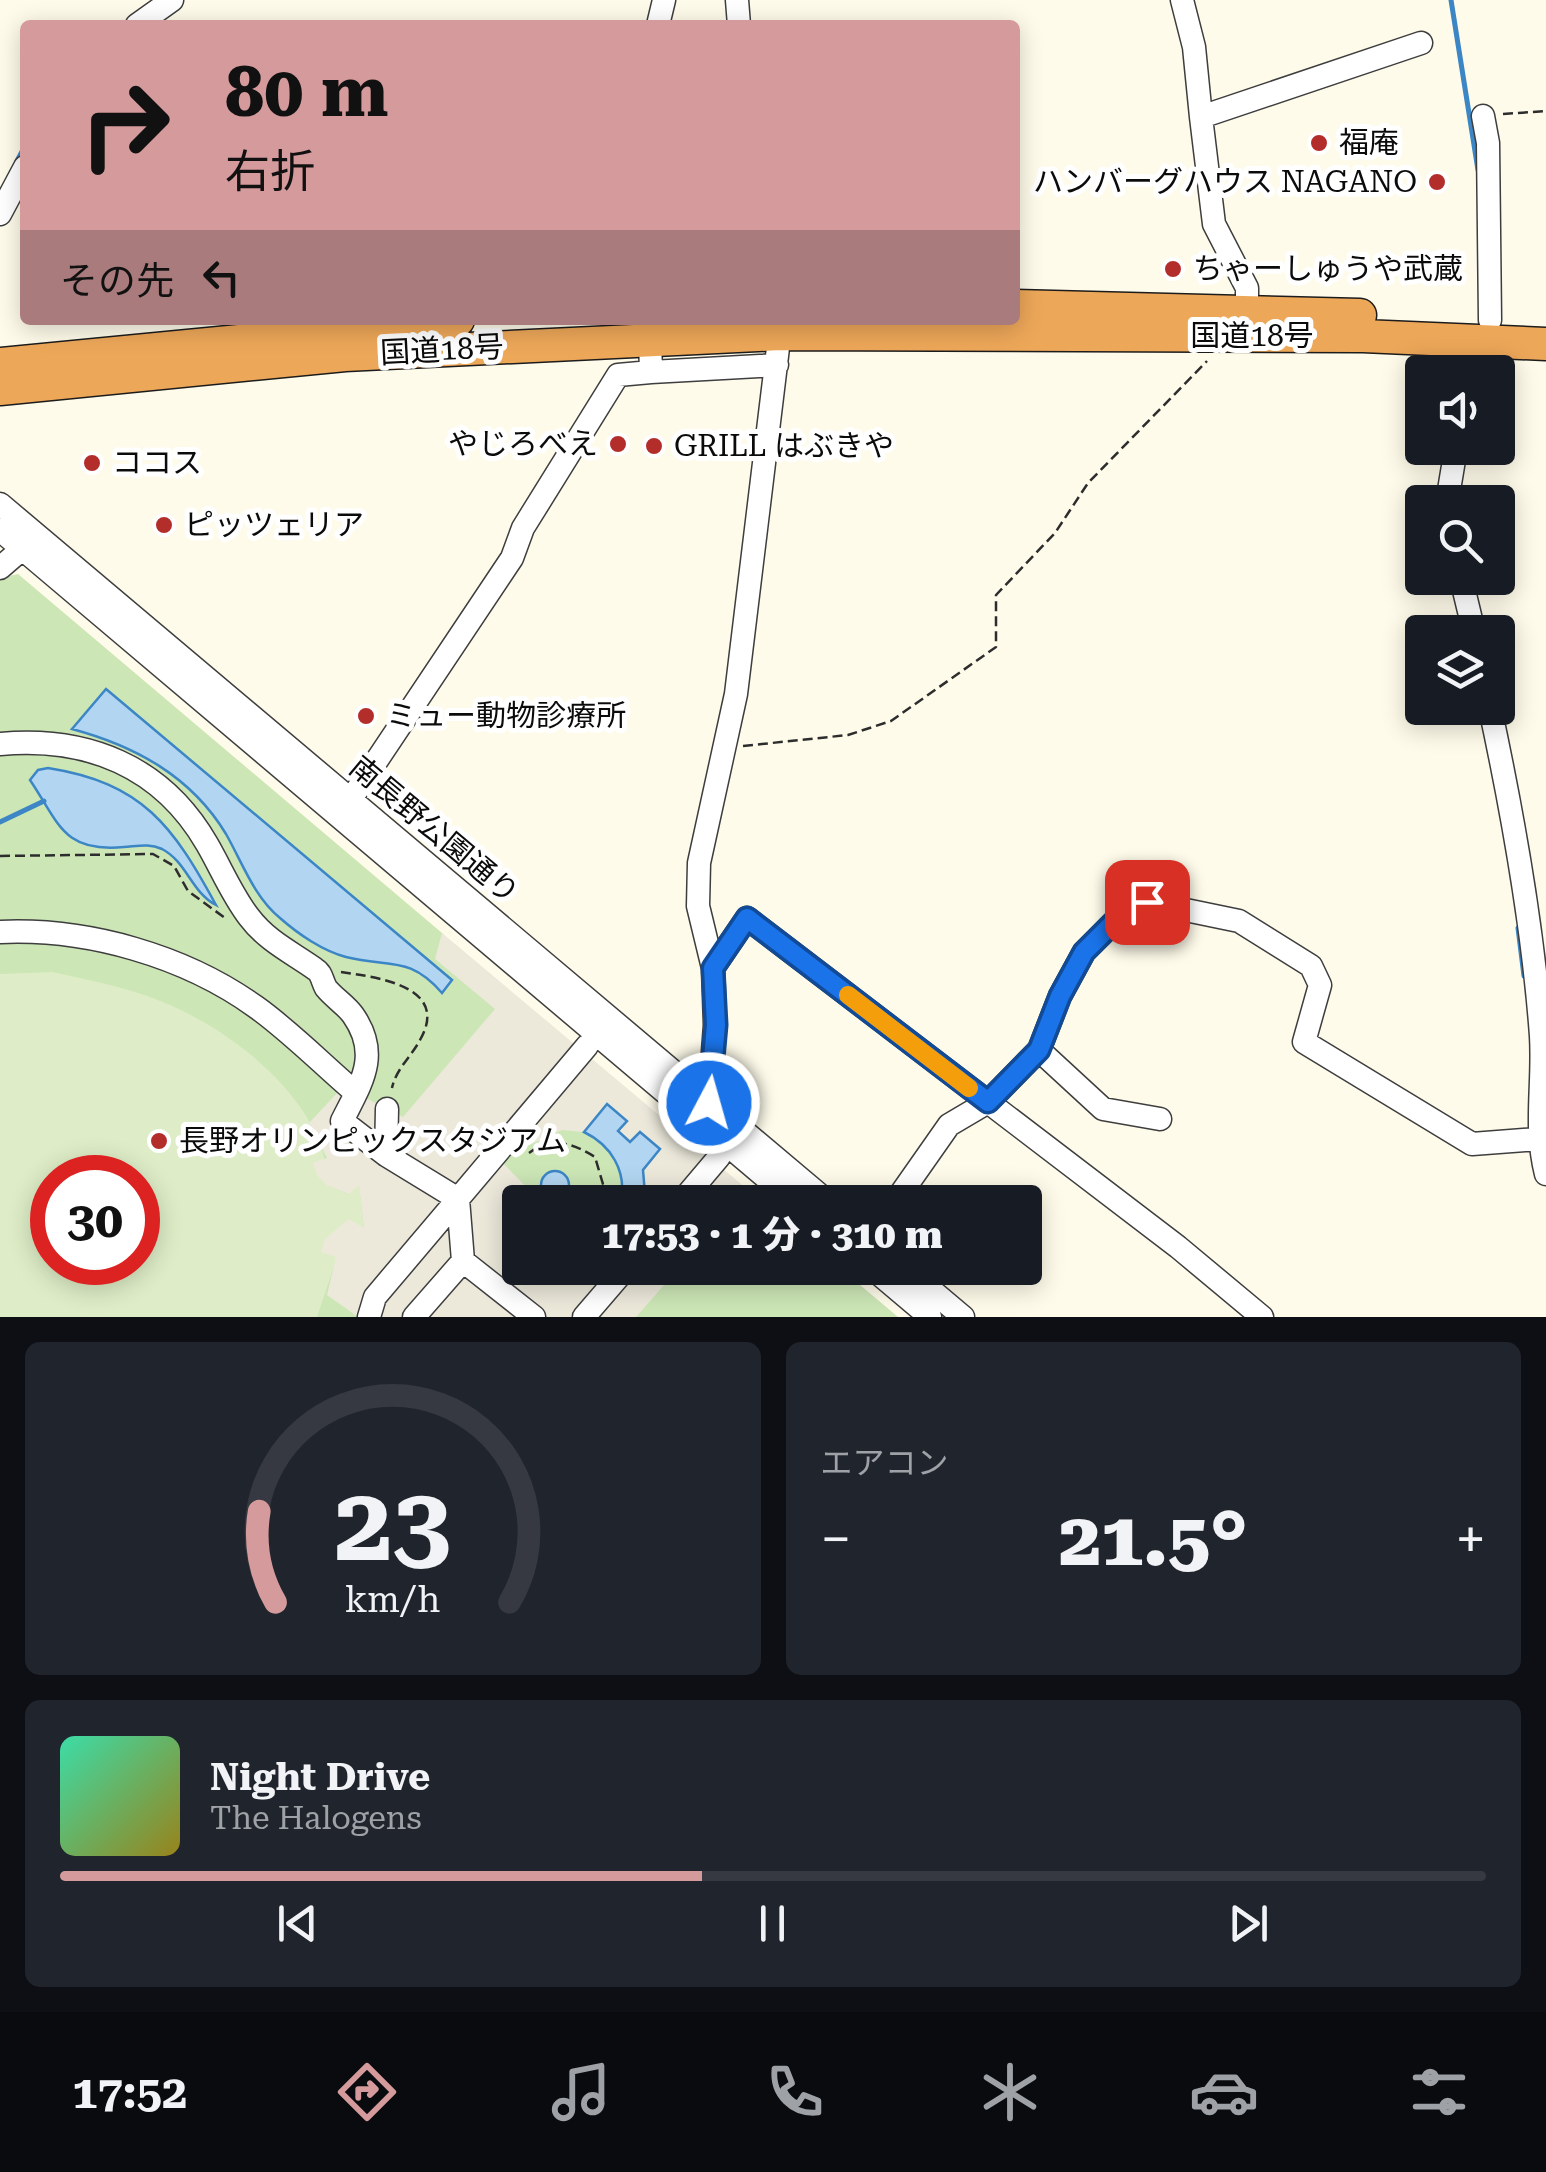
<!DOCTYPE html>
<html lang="ja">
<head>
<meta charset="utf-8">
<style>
  body { margin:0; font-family:"Roboto Serif","Noto Sans JP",serif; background:#20242c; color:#f1f3f6; height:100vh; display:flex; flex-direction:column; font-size:38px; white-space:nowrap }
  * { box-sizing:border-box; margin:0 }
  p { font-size:32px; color:#9ea1a6 }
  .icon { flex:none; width:55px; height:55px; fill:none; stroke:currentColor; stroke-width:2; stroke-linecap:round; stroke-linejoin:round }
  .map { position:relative; height:1317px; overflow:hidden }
  .details { display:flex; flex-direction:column; gap:25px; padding:25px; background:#0d0f14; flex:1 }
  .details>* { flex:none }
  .hud { position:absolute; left:20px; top:20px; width:1000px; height:305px; border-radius:10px; box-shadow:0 5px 25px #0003; background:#d59a9b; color:#111; overflow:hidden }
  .controls { position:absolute; left:1405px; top:355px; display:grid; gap:20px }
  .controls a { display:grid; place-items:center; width:110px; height:110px; border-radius:10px; background:#171b24; box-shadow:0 5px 25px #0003; font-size:50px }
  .speed { position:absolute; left:30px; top:1155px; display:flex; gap:20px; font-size:50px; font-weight:700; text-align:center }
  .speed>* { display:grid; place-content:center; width:130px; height:130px; border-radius:50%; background:#171b24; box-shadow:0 5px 25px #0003; line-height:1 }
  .speed .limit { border:15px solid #d22; background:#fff; color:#111 }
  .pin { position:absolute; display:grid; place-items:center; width:85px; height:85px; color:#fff; margin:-42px; border-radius:20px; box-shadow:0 5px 15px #0006 }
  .me { position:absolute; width:110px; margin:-55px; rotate:6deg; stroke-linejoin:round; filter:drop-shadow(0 0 8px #0008) }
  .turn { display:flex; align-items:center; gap:35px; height:210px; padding:0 40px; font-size:45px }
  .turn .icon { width:130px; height:130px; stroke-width:2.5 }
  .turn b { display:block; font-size:70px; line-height:85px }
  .then { display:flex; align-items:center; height:95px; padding:0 40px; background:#0003; gap:20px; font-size:38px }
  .big { font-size:75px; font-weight:800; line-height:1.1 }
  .details .tile { flex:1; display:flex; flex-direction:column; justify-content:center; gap:15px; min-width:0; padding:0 35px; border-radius:15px; background:#20242c }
  .details .dial { align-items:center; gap:0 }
  .dial svg { height:260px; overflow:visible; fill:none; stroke:#363941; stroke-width:7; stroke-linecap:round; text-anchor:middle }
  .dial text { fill:#f1f3f6; stroke:none }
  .song { display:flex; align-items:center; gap:30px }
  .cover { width:120px; height:120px; border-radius:15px; background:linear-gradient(135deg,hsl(160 70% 55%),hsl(50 70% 35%)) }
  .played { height:10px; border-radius:5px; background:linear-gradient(90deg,#d59a9b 45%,#363941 45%) }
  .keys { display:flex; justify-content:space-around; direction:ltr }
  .heat { display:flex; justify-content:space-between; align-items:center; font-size:55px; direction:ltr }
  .details .tiles { flex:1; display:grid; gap:25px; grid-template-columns:1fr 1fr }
  .tile:last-child { grid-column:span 2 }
  .trip { position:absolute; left:502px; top:1185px; width:540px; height:100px; border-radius:10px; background:#171b24; box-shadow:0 5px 25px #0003; font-weight:800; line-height:100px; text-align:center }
  .dock { display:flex; height:160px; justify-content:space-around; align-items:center; background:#090b0e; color:#9ea1a6 }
  .dock .icon { width:70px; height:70px }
  .dock .current { color:#d59a9b }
  .dock b { font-size:45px; color:#f1f3f6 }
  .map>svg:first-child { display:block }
  .green { fill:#cce6b6; fill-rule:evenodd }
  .pitch { fill:#deedc7; fill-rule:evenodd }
  .plaza { fill:#ece9db }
  .water { fill:#b2d6f2; stroke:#3c86c6; stroke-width:2.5 }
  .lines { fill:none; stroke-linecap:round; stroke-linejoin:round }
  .stream { stroke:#3c86c6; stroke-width:5 }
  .minor-casing { stroke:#3e3e3e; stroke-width:25 }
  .highway-casing { stroke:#1c1c1c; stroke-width:35 }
  .path { stroke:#2d2d2d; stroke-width:2.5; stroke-dasharray:10 5; stroke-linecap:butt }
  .minor { stroke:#fff; stroke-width:22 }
  .highway { stroke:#eda759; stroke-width:32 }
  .route-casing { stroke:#114b97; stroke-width:25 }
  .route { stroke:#1a73e8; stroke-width:18 }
  .slow { stroke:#f59e0b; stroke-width:18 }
  .poi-dot { fill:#b32e2b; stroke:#fff; stroke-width:4 }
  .labels { text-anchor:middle; stroke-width:10; stroke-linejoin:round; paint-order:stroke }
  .poi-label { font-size:30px; fill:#0b0b0b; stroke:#fff; text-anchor:start }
  .street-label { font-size:30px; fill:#0b0b0b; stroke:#fff }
</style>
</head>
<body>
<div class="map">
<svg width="1546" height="1317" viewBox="0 0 1546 1317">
  <rect width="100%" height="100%" fill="#fefbea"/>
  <path class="green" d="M18,574l424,359 109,103 212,166h-243v66h320l58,49h-898v-739zM52,1178h86v84h-86z"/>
  <path class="pitch" d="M52,972c41,9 80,16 118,33 69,30 158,101 158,181l20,8 11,-10 5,46 -27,27 -20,60h-317v-343zM52,1178h86v84h-86z"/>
  <path class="plaza" d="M442,933l305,256 -12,13h-80l-10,-8 -2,-24 -13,-27 -12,-12 -11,-27 -23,28 -22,-2 -55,25 -4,8 26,27 -23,36 14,14v28h159l-43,49h-278l-31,-22 9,-38 -15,-5 4,-13 24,-20 15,9 -5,-43 -10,9 -21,-8 -11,-11 -4,-12 14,-5 -18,-35 31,-33 16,3 47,24 92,-108 -60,-50z"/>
  <path class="water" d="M106,689l346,291 -10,13c-33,-38 -53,-25 -96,-36 -23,-6 -48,-23 -66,-39 -26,-21 -38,-56 -54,-84 -35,-58 -91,-88 -154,-105z
    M48,768c95,15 125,58 168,137 -25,-13 -29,-43 -54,-56 -13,-6 -24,-3 -38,-2 -61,6 -65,-24 -94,-67l8,-10z
    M607,1104l20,17 -9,10 12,11 10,-10 20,17 -17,21 2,24 10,8h-34c6,-31 -10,-57 -37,-70z
    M541 1185a14 14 0 1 1 28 0a14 14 0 1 1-28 0Z"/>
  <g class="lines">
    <path class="stream" d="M1451,0l27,170
      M17,161l8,-15
      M0,822l44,-21
      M1518,928l6,48"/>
    <g class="minor-casing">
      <path id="minor" d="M737,0l2,25
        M1182,0l12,47 7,70
        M137,25l35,-25
        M658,25l6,-25
        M1483,116l5,27 2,177
        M0,214l25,-47
        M1247,311v-23l-33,-64 -13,-107 220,-74
        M651,372l126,-7
        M1468,372l5,-33
        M1447,502l9,-54
        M0,504l828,698
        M0,530l795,672
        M0,568l22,-19
        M1461,578l13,54
        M1490,708c23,107 43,218 51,328 3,47 -7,91 5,138
        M0,744c87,-8 162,22 207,100 14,24 25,51 42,73 18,24 42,35 66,52 7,4 7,12 11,19 8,10 20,17 27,27 28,40 8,68 -11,106l44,34 72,44 129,-153
        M351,799l161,-241 11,-30 95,-153 33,-3 -1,-32
        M0,932c88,-4 185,24 256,75 35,25 67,58 100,86
        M713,968l34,-50 431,329 84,70
        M1039,1050l64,59 57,10
        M709,1103l6,-78 -2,-57 -15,-62 1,-43 37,-169 45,-371
        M386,1155l1,-46
        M681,1202l38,-45
        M895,1202l54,-77 39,-23 51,-52 21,-54 24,-44 46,-46 17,-4 92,19 72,45 9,19 -16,57 168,102 65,-5
        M872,1268l58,49
        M905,1268l58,49
        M369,1317l6,-20 83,-98 5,62
        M414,1317l49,-56 71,56
        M584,1317l42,-49"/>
    </g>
    <g class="highway-casing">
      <path id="highway" d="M1015,306l345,9
        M0,364l458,-44
        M0,389l345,-34 435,-21 583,2 183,8"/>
    </g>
    <path class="path" d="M1503,114l43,-3
      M743,746l105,-11 43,-14 105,-74v-52l59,-62 33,-50 119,-122
      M0,856l153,-2 21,12 14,25 37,27
      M341,972c35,5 110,14 79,68 -9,17 -24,29 -28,48
      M529,1153c23,-17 43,-10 66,4l10,34 -5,11"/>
    <use href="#minor" class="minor"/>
    <use href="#highway" class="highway"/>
  </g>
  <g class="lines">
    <g class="route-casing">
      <path id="route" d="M709,1103l7,-78 -3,-57 34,-50 241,184 51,-52 21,-54 24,-44 46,-46 17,-4"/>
    </g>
    <use href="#route" class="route"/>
    <path class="slow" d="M848,995l121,93"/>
  </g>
  <g class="poi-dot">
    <circle cx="1319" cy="143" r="10"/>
    <circle cx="1437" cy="182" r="10"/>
    <circle cx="1173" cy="269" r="10"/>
    <circle cx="618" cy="444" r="10"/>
    <circle cx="654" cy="446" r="10"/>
    <circle cx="92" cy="463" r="10"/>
    <circle cx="164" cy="525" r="10"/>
    <circle cx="366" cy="716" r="10"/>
    <circle cx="159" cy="1141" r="10"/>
  </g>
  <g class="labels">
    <g class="poi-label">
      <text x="1339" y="153">福庵</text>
      <text x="1417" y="192" text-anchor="end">ハンバーグハウス NAGANO</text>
      <text x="1193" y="279">ちゃーしゅうや武蔵</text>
      <text x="598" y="454" text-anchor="end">やじろべえ</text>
      <text x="674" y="456">GRILL はぶきや</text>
      <text x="112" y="473">ココス</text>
      <text x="184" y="535">ピッツェリア</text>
      <text x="386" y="726">ミュー動物診療所</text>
      <text x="179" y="1151">長野オリンピックスタジアム</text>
    </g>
    <g class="street-label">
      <text x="1252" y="346">国道18号</text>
      <text transform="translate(442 350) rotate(-3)" y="10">国道18号</text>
      <text transform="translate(434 830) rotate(40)" y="10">南長野公園通り</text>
    </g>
  </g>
</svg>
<div class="controls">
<a><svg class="icon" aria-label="sound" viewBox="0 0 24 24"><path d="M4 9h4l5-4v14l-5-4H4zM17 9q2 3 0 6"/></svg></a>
<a><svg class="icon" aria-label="search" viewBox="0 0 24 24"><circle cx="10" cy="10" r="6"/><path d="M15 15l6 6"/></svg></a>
<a><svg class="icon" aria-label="layers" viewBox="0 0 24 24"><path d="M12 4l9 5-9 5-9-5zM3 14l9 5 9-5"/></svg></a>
</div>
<div class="speed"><div class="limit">30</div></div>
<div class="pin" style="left:1147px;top:902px;background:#d93025"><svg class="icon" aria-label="arrive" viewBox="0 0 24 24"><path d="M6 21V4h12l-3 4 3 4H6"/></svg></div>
<svg class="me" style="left:709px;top:1103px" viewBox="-20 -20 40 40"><circle r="17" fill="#1a73e8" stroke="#fff" stroke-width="3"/><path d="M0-11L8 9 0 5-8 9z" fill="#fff"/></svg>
<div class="trip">17:53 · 1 分 · 310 m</div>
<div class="hud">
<div class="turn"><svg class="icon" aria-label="right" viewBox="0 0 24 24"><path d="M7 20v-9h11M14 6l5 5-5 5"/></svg><div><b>80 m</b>右折</div></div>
<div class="then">その先<svg class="icon" aria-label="left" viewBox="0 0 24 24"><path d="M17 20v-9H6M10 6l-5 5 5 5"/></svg></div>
</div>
</div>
<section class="details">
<div class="tiles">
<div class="tile dial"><svg viewBox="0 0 100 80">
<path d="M14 69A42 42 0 1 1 86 69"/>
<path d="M14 69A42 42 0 0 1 9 41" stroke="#d59a9b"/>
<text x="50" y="56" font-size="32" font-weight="700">23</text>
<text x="50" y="72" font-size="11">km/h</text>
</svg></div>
<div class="tile"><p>エアコン</p>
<div class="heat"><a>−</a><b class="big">21.5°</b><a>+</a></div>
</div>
<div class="tile">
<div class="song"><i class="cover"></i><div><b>Night Drive</b><p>The Halogens</p></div></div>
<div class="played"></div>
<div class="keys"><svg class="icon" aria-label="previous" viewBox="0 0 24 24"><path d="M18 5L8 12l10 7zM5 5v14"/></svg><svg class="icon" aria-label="pause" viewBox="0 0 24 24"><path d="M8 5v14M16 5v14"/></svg><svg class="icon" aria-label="next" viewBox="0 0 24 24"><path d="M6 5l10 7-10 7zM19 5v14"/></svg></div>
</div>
</div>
</section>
<nav class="dock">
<b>17:52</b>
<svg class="icon current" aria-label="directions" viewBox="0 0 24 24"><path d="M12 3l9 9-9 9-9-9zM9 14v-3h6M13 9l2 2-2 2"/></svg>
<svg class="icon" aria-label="music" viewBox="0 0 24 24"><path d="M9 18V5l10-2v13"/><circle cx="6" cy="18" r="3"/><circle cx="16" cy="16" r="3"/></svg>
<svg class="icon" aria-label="phone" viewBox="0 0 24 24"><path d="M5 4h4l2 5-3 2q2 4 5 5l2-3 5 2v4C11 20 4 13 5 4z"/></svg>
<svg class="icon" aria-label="climate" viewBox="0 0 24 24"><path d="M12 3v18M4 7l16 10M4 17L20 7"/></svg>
<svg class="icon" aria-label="car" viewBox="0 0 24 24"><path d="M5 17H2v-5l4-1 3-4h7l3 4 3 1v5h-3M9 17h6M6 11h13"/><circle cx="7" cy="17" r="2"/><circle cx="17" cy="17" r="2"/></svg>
<svg class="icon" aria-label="filters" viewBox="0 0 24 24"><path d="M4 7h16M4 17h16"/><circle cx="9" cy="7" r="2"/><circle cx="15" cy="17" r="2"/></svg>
</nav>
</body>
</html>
